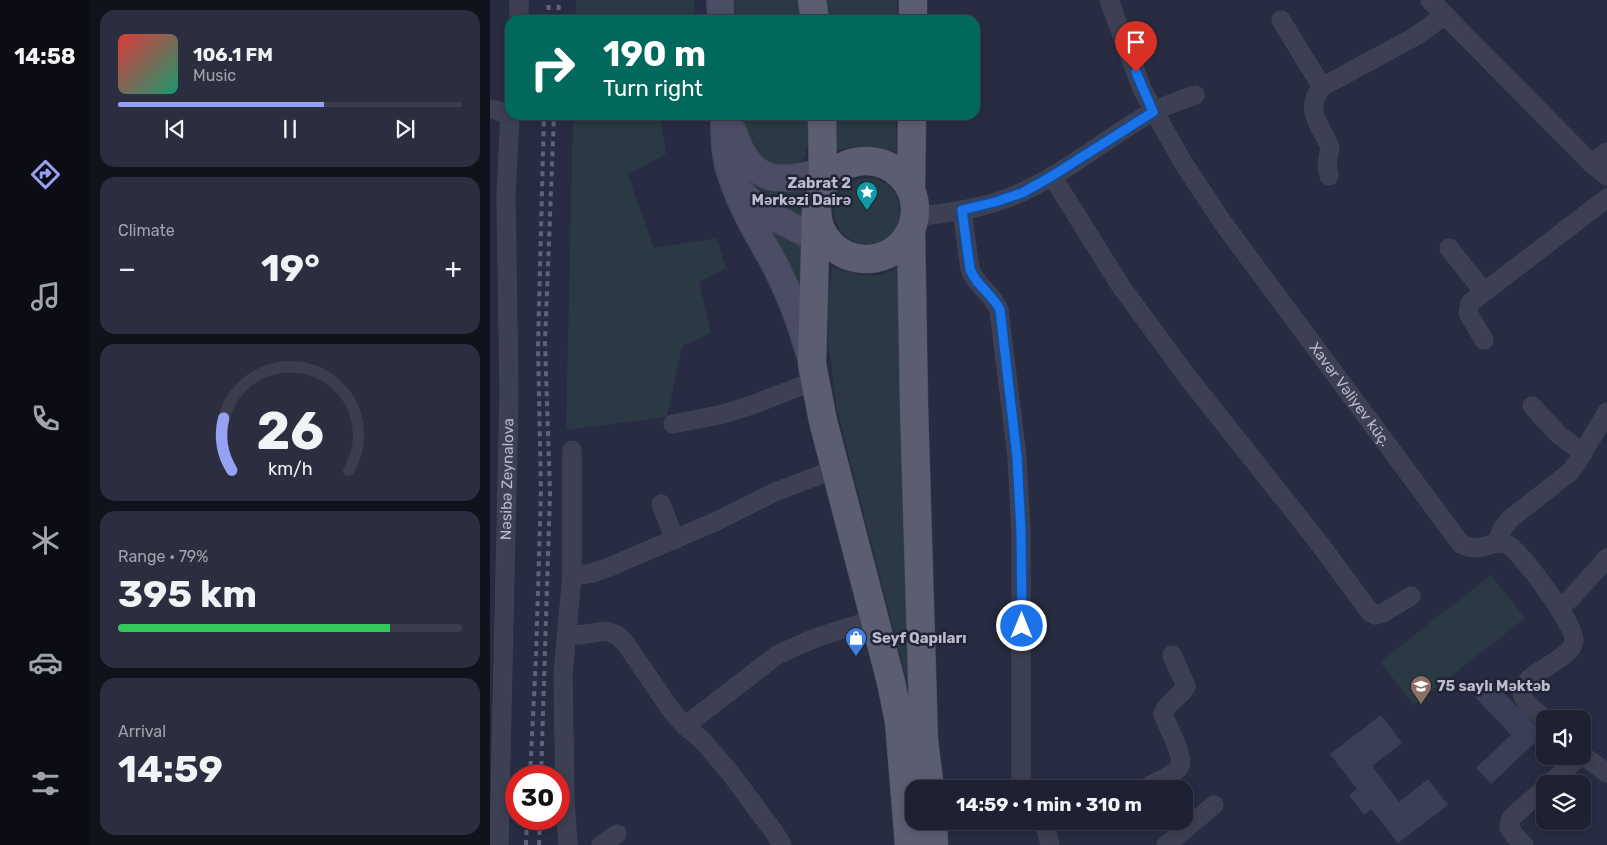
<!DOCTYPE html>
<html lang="en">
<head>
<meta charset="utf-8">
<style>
  body { margin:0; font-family:Rubik,sans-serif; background:#2b2e3e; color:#f1f3f6; height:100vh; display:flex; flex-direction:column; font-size:19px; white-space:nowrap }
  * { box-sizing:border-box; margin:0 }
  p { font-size:16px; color:#a1a3ac }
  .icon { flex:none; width:28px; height:28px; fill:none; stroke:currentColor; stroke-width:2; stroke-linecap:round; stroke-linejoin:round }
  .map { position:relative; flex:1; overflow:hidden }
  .panel { display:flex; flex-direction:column; gap:10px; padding:10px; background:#10121c; width:400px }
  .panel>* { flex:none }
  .guide { position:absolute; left:15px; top:15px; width:475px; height:105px; border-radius:15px; box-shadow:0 2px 8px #0003,0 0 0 1px #3c3e4d; background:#00695c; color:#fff; overflow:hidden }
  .controls { position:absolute; left:1046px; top:710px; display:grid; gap:10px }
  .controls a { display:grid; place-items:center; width:55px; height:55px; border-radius:10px; background:#1e2132; box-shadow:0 2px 8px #0003,0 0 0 1px #3c3e4d; font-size:25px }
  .speed { position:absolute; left:15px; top:765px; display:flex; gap:10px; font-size:25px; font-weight:700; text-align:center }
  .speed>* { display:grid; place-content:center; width:65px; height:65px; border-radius:50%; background:#1e2132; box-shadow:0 2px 8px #0003,0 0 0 1px #3c3e4d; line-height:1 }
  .speed .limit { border:8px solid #d22; background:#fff; color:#111 }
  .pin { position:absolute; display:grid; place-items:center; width:42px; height:42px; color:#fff; margin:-51px -21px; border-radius:50% 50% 50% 0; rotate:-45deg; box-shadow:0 0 5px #0007 }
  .pin .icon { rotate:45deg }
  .me { position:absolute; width:55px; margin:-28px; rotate:0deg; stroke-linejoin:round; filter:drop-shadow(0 0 4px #0008) }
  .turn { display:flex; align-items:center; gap:18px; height:105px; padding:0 15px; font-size:22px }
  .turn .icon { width:65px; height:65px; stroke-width:2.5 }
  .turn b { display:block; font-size:35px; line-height:42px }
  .big { font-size:38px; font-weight:700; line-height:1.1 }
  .panel .tile { flex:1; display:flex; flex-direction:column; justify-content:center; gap:8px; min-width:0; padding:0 18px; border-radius:15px; background:#2b2e3e }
  .panel .dial { align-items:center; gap:0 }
  .dial svg { height:130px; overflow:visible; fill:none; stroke:#3c3e4d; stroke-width:7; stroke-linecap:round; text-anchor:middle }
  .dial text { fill:#f1f3f6; stroke:none }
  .song { display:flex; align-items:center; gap:15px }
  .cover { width:60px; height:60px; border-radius:8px; background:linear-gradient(135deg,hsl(0 70% 55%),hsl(160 70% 35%)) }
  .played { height:5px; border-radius:2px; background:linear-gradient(90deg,#96a1f4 60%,#3c3e4d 60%) }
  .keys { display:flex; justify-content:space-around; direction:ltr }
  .heat { display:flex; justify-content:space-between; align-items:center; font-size:28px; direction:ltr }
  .charge { height:8px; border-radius:4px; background:linear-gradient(90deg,#34c759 79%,#3c3e4d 0) }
  .trip { position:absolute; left:415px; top:780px; width:288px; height:50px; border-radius:15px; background:#1e2132; box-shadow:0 2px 8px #0003,0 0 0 1px #3c3e4d; font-weight:700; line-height:50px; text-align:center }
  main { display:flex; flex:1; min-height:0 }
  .tabs { display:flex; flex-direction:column; width:90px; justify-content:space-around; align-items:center; background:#0c0d14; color:#a1a3ac }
  .tabs .icon { width:35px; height:35px }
  .tabs .selected { color:#96a1f4 }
  .tabs b { font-size:22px; color:#f1f3f6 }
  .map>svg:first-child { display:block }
  .green { fill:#2a3943 }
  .building { fill:#3a3f58 }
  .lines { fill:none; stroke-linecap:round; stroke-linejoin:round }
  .street-casing { stroke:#434658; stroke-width:19 }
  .secondary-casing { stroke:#434658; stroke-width:28 }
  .primary-casing { stroke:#434658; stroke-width:29 }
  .street { stroke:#3c4052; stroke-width:18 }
  .secondary { stroke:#4b4d65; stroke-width:26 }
  .primary { stroke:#5b5e71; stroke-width:28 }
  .rail { stroke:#5f6278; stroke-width:4; stroke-dasharray:5 5; stroke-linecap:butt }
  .route-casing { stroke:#114b97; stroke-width:12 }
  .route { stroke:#1a73e8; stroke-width:9 }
  .labels { text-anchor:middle; stroke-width:5; stroke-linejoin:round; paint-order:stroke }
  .poi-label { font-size:15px; font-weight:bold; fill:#babccc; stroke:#212437; text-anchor:start }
  .street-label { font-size:15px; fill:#babccc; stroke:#212437 }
</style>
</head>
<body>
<main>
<nav class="tabs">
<b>14:58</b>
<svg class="icon selected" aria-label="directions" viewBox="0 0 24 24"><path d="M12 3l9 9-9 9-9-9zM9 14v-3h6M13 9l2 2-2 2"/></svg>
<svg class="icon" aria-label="music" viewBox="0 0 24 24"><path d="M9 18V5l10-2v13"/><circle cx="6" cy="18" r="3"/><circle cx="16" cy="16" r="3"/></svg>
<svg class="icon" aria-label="phone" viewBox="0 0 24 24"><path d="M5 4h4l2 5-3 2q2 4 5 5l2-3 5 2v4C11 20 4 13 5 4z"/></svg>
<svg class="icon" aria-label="climate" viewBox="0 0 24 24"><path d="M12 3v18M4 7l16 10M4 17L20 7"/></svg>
<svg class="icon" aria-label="car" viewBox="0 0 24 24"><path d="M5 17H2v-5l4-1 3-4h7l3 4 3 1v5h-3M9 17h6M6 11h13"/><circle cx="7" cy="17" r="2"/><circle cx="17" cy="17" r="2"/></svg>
<svg class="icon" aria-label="filters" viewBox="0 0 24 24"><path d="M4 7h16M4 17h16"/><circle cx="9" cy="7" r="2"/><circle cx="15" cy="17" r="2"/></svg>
</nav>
<section class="panel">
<div class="tile">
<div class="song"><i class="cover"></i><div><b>106.1 FM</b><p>Music</p></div></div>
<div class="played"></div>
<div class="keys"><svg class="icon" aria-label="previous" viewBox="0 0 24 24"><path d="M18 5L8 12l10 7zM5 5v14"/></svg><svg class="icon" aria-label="pause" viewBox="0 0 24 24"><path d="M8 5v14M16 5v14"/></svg><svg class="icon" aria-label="next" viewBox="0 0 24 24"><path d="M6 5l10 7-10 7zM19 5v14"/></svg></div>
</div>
<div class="tile"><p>Climate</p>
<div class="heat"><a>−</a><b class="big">19°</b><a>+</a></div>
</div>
<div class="tile dial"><svg viewBox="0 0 100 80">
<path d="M14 69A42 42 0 1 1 86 69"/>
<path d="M14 69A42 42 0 0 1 9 37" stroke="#96a1f4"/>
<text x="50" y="56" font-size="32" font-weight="700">26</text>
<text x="50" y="72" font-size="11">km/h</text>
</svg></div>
<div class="tile"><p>Range · 79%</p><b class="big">395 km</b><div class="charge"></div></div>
<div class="tile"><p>Arrival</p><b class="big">14:59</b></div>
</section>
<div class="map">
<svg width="1117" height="845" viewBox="0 0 1117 845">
  <rect width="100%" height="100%" fill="#282c42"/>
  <path class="green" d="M86,0h118l2,20h-120z
    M245,0h63l4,20h-66z
    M333,0h74v20h-71z
    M83,115h87l6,39 -38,21 26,73 63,-10 9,30 -27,14 12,51 -29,13 -15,71 -101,13z
    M251,115h68l-1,29 -4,15 -9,6 -29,1 -22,-29z
    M344,115h62v37c-22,-6 -39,-8 -61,-1z
    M250,169l66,15 -2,34 -45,-18z
    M344 211a33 33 0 1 1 66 0a33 33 0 1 1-66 0Z
    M275,220l36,18 1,59z
    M412,264l8,430 -73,-284 -9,-68v-45l4,-30c16,5 35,12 52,7 6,-2 12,-7 18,-10z
    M1001,575l34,43 -111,87 -34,-43z"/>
  <path class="building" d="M1002,681l52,53 -53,50 -15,-16 35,-33 -36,-38z
    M891,715l21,28 -30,23 27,36 29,-23 20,26 -50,38 -27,-34 -7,6 -15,-20 8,-6 -27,-35z"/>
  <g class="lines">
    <g class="street-casing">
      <g id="street">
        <path id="s1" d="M619,0l34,91 39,70 41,62 238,321c22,11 32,-7 47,1 14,8 68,81 66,96 -3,21 -55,32 -52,53 2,9 16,19 23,25"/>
        <path d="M940,0l161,163 16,13"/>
        <path d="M29,20v-20"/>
        <path d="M791,20l41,67"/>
        <path d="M0,109l20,5"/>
        <path d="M1101,163l16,-11"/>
        <path d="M562,176l68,109 66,90 133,168 51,69 5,3 8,-2 28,-17"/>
        <path d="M839,176l-2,-11 3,-18c-9,-21 -27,-38 -8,-60l94,-51 29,-21"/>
        <path d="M472,210l8,59c6,17 23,25 29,41l18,147 4,74v258"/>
        <path d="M425,217c36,-5 74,-9 107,-25 46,-21 86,-55 130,-80 14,-7 29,-12 43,-17"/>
        <path d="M959,248l35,44"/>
        <path d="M994,340l-16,-27 2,-10 137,-105"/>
        <path d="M1042,406l27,29 24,18"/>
        <path d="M183,424l50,-10 29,-9 62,-24"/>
        <path d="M171,504l14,36"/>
        <path d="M1008,542l3,-11 9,-12 60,-47 6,-8 31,-52"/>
        <path d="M82,576l20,-3 15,-5 110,-47 58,-29 60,-23"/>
        <path d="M1070,608l12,-11 35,-39"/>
        <path d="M77,632l13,3 26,-4 11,4 9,9 45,66 14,16 18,15 28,33 43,58 8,13"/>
        <path d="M195,726l92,-71 38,-17 60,-19"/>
        <path d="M1092,755l25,18"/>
        <path d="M1059,784l31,-28"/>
        <path d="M653,789c9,-5 33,-15 37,-23 4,-11 -13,-40 -17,-52 4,-13 18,-16 23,-28l-14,-31"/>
        <path d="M554,821l6,24"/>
        <path id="s2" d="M9,845l10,-451 -3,-199 4,-81"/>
        <path d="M78,845l-3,-44 -2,-128 9,-97v-126"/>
        <path d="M111,845l16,-11"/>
        <path d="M676,845l48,-40"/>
        <path d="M1034,845l-10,-10 -5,-8 2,-9 34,-30"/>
      </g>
    </g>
    <g class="secondary-casing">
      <path id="secondary" d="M230,0l1,20
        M234,115c0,21 0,46 9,65 13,30 71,51 99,66
        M243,131c21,64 57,49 110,35
        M243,181c10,30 28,58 43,86 14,28 25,56 33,86"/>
    </g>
    <g class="primary-casing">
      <path id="primary" d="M322,0l3,20
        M423,20v-20
        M332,115l1,69
        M327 210a49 49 0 1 1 98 0a49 49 0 1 1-98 0Z
        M421,190l1,-75
        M326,210l-4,154 11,57 68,261 8,40 10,123
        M421,230l3,177 10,334 6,48
        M443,821l1,24"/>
    </g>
    <use href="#street" class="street"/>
    <use href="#secondary" class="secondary"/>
    <use href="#primary" class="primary"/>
    <path class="rail" d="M58,20l1,-20
      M68,20l1,-20
      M40,776l6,-119 5,-166 -3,-145 6,-231
      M51,776l9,-283 -5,-151 9,-227
      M36,845l1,-26
      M49,845l1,-26"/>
  </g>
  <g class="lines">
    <g class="route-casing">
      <path id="route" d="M532,626l-1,-95 -4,-74 -17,-147c-7,-16 -24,-24 -30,-41l-8,-59 33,-8 27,-9 30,-17 101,-64 -17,-40"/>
    </g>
    <use href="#route" class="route"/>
  </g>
  <defs>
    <g id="sight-pin" transform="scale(1.125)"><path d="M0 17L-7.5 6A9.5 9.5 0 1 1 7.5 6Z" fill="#0f9aa8" stroke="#212437"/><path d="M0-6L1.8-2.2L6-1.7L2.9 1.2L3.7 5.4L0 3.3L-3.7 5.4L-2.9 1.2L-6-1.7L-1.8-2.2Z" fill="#fff"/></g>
    <g id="shop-pin" transform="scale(1.125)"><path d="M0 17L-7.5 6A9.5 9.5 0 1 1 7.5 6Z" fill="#3f7fe0" stroke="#212437"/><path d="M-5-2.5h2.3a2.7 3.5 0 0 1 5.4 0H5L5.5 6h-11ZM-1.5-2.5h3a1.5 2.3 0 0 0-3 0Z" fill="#fff"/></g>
    <g id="school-pin" transform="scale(1.125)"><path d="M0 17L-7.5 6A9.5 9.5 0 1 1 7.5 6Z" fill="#8d6e63" stroke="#212437"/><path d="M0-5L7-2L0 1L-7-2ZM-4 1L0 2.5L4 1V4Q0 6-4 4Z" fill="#fff"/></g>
  </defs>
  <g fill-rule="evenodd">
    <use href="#sight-pin" x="377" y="192"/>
    <use href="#shop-pin" x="366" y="638"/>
    <use href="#school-pin" x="931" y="686"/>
  </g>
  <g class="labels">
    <g class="poi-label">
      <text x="361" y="188" text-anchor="end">Zabrat 2<tspan x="361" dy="17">Mərkəzi Dairə</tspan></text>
      <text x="382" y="643">Seyf Qapıları</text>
      <text x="947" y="691">75 saylı Məktəb</text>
    </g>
    <g class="street-label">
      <text dy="5" stroke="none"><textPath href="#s1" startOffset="465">Xavər Vəliyev küç.</textPath></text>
      <text dy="5" stroke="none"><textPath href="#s2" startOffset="366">Nəsibə Zeynalova</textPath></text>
    </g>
  </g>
</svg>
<div class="controls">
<a><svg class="icon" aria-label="sound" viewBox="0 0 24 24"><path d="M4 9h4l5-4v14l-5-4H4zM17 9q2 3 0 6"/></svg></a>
<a><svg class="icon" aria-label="layers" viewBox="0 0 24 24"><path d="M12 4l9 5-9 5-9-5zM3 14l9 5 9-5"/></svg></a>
</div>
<div class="speed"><div class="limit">30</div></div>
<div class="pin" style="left:646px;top:72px;background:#d93025"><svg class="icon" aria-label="arrive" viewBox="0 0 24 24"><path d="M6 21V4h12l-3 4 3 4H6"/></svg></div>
<svg class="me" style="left:532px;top:626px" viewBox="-20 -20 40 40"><circle r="17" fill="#1a73e8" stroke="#fff" stroke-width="3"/><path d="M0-11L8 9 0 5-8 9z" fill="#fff"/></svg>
<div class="trip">14:59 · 1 min · 310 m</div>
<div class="guide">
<div class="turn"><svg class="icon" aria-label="right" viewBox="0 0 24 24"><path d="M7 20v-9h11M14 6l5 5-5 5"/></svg><div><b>190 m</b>Turn right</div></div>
</div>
</div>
</main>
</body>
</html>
